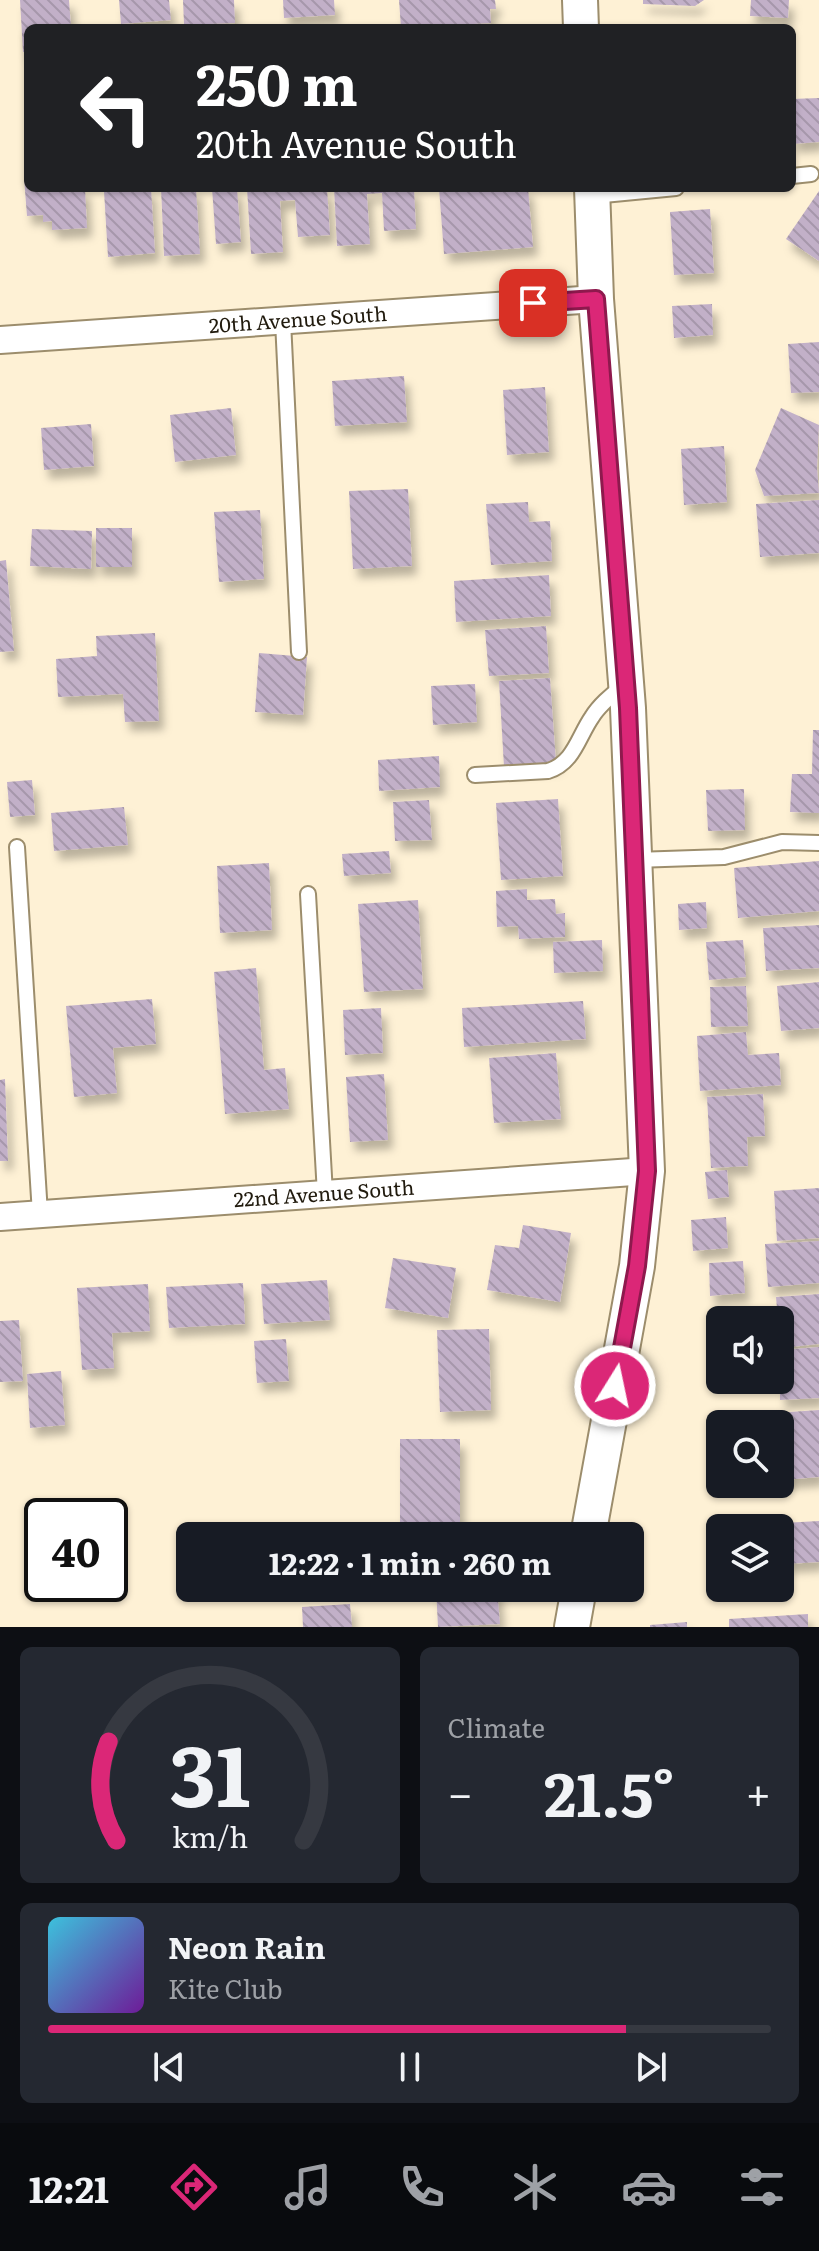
<!DOCTYPE html>
<html lang="en">
<head>
<meta charset="utf-8">
<style>
  body { margin:0; font-family:Literata,serif; background:#242831; color:#f1f3f6; height:100vh; display:flex; flex-direction:column; font-size:30px; white-space:nowrap }
  * { box-sizing:border-box; margin:0 }
  p { font-size:26px; color:#9ea1a6 }
  .icon { flex:none; width:44px; height:44px; fill:none; stroke:currentColor; stroke-width:2; stroke-linecap:round; stroke-linejoin:round }
  .map { position:relative; height:1627px; overflow:hidden }
  .details { display:flex; flex-direction:column; gap:20px; padding:20px; background:#0d0f14; flex:1 }
  .details>* { flex:none }
  .guide { position:absolute; left:24px; top:24px; width:772px; height:168px; border-radius:12px; box-shadow:0 2px 6px #0004; background:#202124; color:#fff; overflow:hidden }
  .fabs { position:absolute; left:706px; top:1306px; display:grid; gap:16px }
  .fabs a { display:grid; place-items:center; width:88px; height:88px; border-radius:12px; background:#171b24; box-shadow:0 2px 6px #0004; font-size:40px }
  .speed { position:absolute; left:24px; top:1498px; display:flex; gap:16px; font-size:40px; font-weight:700; text-align:center }
  .speed>* { display:grid; place-content:center; width:104px; height:104px; border-radius:50%; background:#171b24; box-shadow:0 2px 6px #0004; line-height:1 }
  .speed .limit { border:4px solid #111; border-radius:12px; background:#fff; color:#111 }
  .pin { position:absolute; display:grid; place-items:center; width:68px; height:68px; color:#fff; margin:-34px; border-radius:16px; box-shadow:0 4px 12px #0006 }
  .me { position:absolute; width:88px; margin:-44px; rotate:10deg; stroke-linejoin:round; filter:drop-shadow(0 0 6px #0008) }
  .turn { display:flex; align-items:center; gap:28px; height:168px; padding:0 40px; font-size:36px }
  .turn .icon { width:104px; height:104px; stroke-width:2.5 }
  .turn b { display:block; font-size:56px; line-height:68px }
  .big { font-size:60px; font-weight:700; line-height:1.1 }
  .details .card { flex:1; display:flex; flex-direction:column; justify-content:center; gap:12px; min-width:0; padding:0 28px; border-radius:12px; background:#242831 }
  .details .dial { align-items:center; gap:0 }
  .dial svg { height:208px; overflow:visible; fill:none; stroke:#363941; stroke-width:7; stroke-linecap:round; text-anchor:middle }
  .dial text { fill:#f1f3f6; stroke:none }
  .song { display:flex; align-items:center; gap:24px }
  .cover { width:96px; height:96px; border-radius:12px; background:linear-gradient(135deg,hsl(190 70% 55%),hsl(280 70% 35%)) }
  .played { height:8px; border-radius:4px; background:linear-gradient(90deg,#db2777 80%,#363941 80%) }
  .keys { display:flex; justify-content:space-around; direction:ltr }
  .heat { display:flex; justify-content:space-between; align-items:center; font-size:44px; direction:ltr }
  .details .tiles { flex:1; display:grid; gap:20px; grid-template-columns:1fr 1fr }
  .card:last-child { grid-column:span 2 }
  .trip { position:absolute; left:176px; top:1522px; width:468px; height:80px; border-radius:12px; background:#171b24; box-shadow:0 2px 6px #0004; font-weight:700; line-height:80px; text-align:center }
  .tab-bar { display:flex; height:128px; justify-content:space-around; align-items:center; background:#090b0e; color:#9ea1a6 }
  .tab-bar .icon { width:56px; height:56px }
  .tab-bar .selected { color:#db2777 }
  .tab-bar b { font-size:36px; color:#f1f3f6 }
  .map>svg:first-child { display:block }
  .building { fill:url(#building-back-hatch); filter:url(#shadow) }
  .lines { fill:none; stroke-linecap:round; stroke-linejoin:round }
  .service-casing { stroke:#9c8d6c; stroke-width:18 }
  .minor-casing { stroke:#9c8d6c; stroke-width:30 }
  .tertiary-casing { stroke:#9c8d6c; stroke-width:38 }
  .service { stroke:#fff; stroke-width:14 }
  .minor { stroke:#fff; stroke-width:26 }
  .tertiary { stroke:#fff; stroke-width:34 }
  .route-casing { stroke:#8e194d; stroke-width:20 }
  .route { stroke:#db2777; stroke-width:14 }
  .labels { text-anchor:middle; stroke-width:8; stroke-linejoin:round; paint-order:stroke }
  .street-label { font-size:20px; fill:#201a0d; stroke:#fff }
</style>
</head>
<body>
<div class="map">
<svg width="819" height="1627" viewBox="0 0 819 1627">
  <defs>
    <pattern id="building-back-hatch" width="6" height="6" patternUnits="userSpaceOnUse" patternTransform="scale(2)"><rect width="6" height="6" fill="#c2b0c8"/><path d="M-1 5l2 2M0 0l6 6M5-1l2 2" fill="none" stroke="#a697ab"/></pattern>
    <filter id="shadow"><feDropShadow dx="5" dy="9" stdDeviation="4" flood-color="#0004"/></filter>
  </defs>
  <rect width="100%" height="100%" fill="#fef1d5"/>
  <path class="building" d="M20,0h49l2,28h-43v23l-5,1z
    M119,0h50l2,20 -50,4z
    M183,0h51l1,23 -51,2z
    M283,0h51l1,15 -51,3z
    M399,0h96l1,9h-6l1,14 -90,5z
    M643,0h61l-9,6 -52,-2z
    M751,0h38l-1,18 -38,-2z
    M819,98v44l-27,2v-45z
    M28,177v11h57l2,40 -35,2v-9l-9,1v-7l-16,1 -3,-38z
    M151,188l4,65 -47,4 -4,-66z
    M161,188h35l4,66 -36,2z
    M212,188h25l4,54 -25,2z
    M247,188h80l3,47 -32,2 -3,-37 -15,1 3,51 -32,2z
    M334,188h80l2,41 -32,2 -2,-38 -15,1 3,50 -33,2z
    M439,188h89l5,59 -89,7z
    M819,191v70l-33,-22z
    M710,209l4,64 -40,2 -4,-63z
    M712,304l1,31 -39,3 -2,-32z
    M819,342v50l-28,1 -3,-49z
    M404,376l3,46 -72,4 -3,-45z
    M545,387l4,65 -42,3 -4,-65z
    M231,408l5,47 -61,7 -5,-47z
    M781,408l38,17 -2,43 2,25 -55,3 -9,-26z
    M91,424l3,42 -50,4 -3,-42z
    M724,446l3,56 -43,3 -3,-56z
    M408,489l4,77 -59,3 -4,-78z
    M819,500v53l-59,4 -4,-53z
    M528,502l1,20 21,-1 2,40 -61,4 -5,-61z
    M260,510l4,69 -45,3 -5,-70z
    M96,528h36v39h-36z
    M32,529l60,2 -1,38 -61,-3z
    M6,560l8,91 -14,1v-91z
    M549,575l2,41 -95,6 -2,-41z
    M546,626l3,47 -60,3 -4,-46z
    M155,633l4,88 -34,1 -2,-28 -65,3 -2,-38 41,-3 -1,-20z
    M259,653l48,4 -4,58 -48,-3z
    M550,678l6,85 -52,4 -5,-86z
    M475,684l2,38 -44,3 -2,-39z
    M813,730h6v83l-29,-1 2,-38h20z
    M439,756l1,31 -61,4 -1,-31z
    M32,780l3,35 -25,2 -3,-35z
    M744,789l1,41 -37,1 -2,-41z
    M558,799l5,77 -62,4 -5,-77z
    M429,800l3,40 -37,1 -2,-39z
    M124,807l4,38 -74,6 -3,-38z
    M389,851l2,22 -47,3 -2,-22z
    M819,861v50l-81,7 -4,-50z
    M269,863l3,67 -52,3 -3,-67z
    M527,889v11l28,-1 1,15 9,-1v24l-46,2 -1,-13 -21,1 -1,-36z
    M418,900l5,89 -59,3 -6,-88z
    M706,902l1,26 -28,2 -1,-26z
    M819,925v43l-53,3 -3,-43z
    M602,940l1,31 -49,2 -1,-31z
    M743,940l3,37 -37,3 -3,-38z
    M256,968l8,102 21,-2 4,41 -64,5 -11,-142z
    M819,982v46l-38,3 -4,-45z
    M746,986l2,40 -37,1 -1,-40z
    M152,999l4,45 -43,4 4,45 -43,4 -8,-91z
    M583,1001l3,38 -122,8 -2,-39z
    M381,1008l2,45 -38,2 -2,-45z
    M746,1032l2,23 31,-2 2,32 -81,6 -3,-55z
    M556,1053l5,66 -67,4 -5,-65z
    M384,1074l4,66 -38,2 -4,-65z
    M5,1079l3,82h-8v-81z
    M763,1094l2,42 -18,1 1,29 -37,2 -4,-71z
    M727,1170l2,27 -21,2 -3,-27z
    M819,1188v50l-42,3 -3,-50z
    M726,1217l2,31 -35,3 -2,-31z
    M523,1225l48,8 -11,69 -73,-12 8,-45 24,3z
    M819,1241v42l-51,4 -3,-43z
    M393,1258l63,10 -8,50 -63,-10z
    M743,1261l2,32 -35,3 -1,-33z
    M327,1280l3,40 -66,4 -3,-40z
    M243,1283l2,41 -76,4 -3,-41z
    M148,1284l2,47 -38,2 2,35 -32,2 -5,-82z
    M819,1294v50l-38,4 -1,-28h-2l-2,-23z
    M19,1320l4,61 -23,1v-61z
    M489,1329l2,81 -51,2 -3,-82z
    M286,1339l3,42 -32,2 -3,-42z
    M819,1347v51l-39,2v-50z
    M61,1371l4,54 -35,3 -3,-54z
    M819,1410v67l-36,3 -3,-56h-50l-1,-8z
    M400,1439h60v87h-60z
    M819,1521v41l-33,2 -3,-41z
    M506,1532v4h-30v-2z
    M436,1588h61l3,36 -62,3z
    M350,1604l2,23h-49l-1,-20z
    M808,1614v13h-79v-8z
    M687,1622v5h-37v-2z"/>
  <g class="lines">
    <g class="service-casing">
      <path id="service" d="M792,176l19,-2
        M593,196l83,-8
        M283,321l16,331
        M475,775l73,-4c26,-8 30,-34 44,-54 8,-13 21,-23 33,-33
        M17,847l23,367
        M635,860l89,-3 58,-15 37,1
        M308,894l17,300"/>
    </g>
    <g class="minor-casing">
      <path id="minor" d="M0,340l596,-41
        M0,1217l647,-46"/>
    </g>
    <g class="tertiary-casing">
      <path id="tertiary" d="M580,0l1,28
        M588,1536l49,-270 10,-95 -19,-463 -32,-409 -4,-111
        M572,1627l7,-39"/>
    </g>
    <use href="#service" class="service"/>
    <use href="#minor" class="minor"/>
    <use href="#tertiary" class="tertiary"/>
  </g>
  <g class="lines">
    <g class="route-casing">
      <path id="route" d="M533,303l63,-4 32,409 19,463 -10,95 -22,120"/>
    </g>
    <use href="#route" class="route"/>
  </g>
  <g class="labels">
    <g class="street-label">
      <text transform="translate(298 320) rotate(-4)" y="7">20th Avenue South</text>
      <text transform="translate(324 1194) rotate(-4)" y="7">22nd Avenue South</text>
    </g>
  </g>
</svg>
<div class="fabs">
<a><svg class="icon" aria-label="sound" viewBox="0 0 24 24"><path d="M4 9h4l5-4v14l-5-4H4zM17 9q2 3 0 6"/></svg></a>
<a><svg class="icon" aria-label="search" viewBox="0 0 24 24"><circle cx="10" cy="10" r="6"/><path d="M15 15l6 6"/></svg></a>
<a><svg class="icon" aria-label="layers" viewBox="0 0 24 24"><path d="M12 4l9 5-9 5-9-5zM3 14l9 5 9-5"/></svg></a>
</div>
<div class="speed"><div class="limit">40</div></div>
<div class="pin" style="left:533px;top:303px;background:#d93025"><svg class="icon" aria-label="arrive" viewBox="0 0 24 24"><path d="M6 21V4h12l-3 4 3 4H6"/></svg></div>
<svg class="me" style="left:615px;top:1386px" viewBox="-20 -20 40 40"><circle r="17" fill="#db2777" stroke="#fff" stroke-width="3"/><path d="M0-11L8 9 0 5-8 9z" fill="#fff"/></svg>
<div class="trip">12:22 · 1 min · 260 m</div>
<div class="guide">
<div class="turn"><svg class="icon" aria-label="left" viewBox="0 0 24 24"><path d="M17 20v-9H6M10 6l-5 5 5 5"/></svg><div><b>250 m</b>20th Avenue South</div></div>
</div>
</div>
<section class="details">
<div class="tiles">
<div class="card dial"><svg viewBox="0 0 100 80">
<path d="M14 69A42 42 0 1 1 86 69"/>
<path d="M14 69A42 42 0 0 1 11 31" stroke="#db2777"/>
<text x="50" y="56" font-size="32" font-weight="700">31</text>
<text x="50" y="72" font-size="11">km/h</text>
</svg></div>
<div class="card"><p>Climate</p>
<div class="heat"><a>−</a><b class="big">21.5°</b><a>+</a></div>
</div>
<div class="card">
<div class="song"><i class="cover"></i><div><b>Neon Rain</b><p>Kite Club</p></div></div>
<div class="played"></div>
<div class="keys"><svg class="icon" aria-label="previous" viewBox="0 0 24 24"><path d="M18 5L8 12l10 7zM5 5v14"/></svg><svg class="icon" aria-label="pause" viewBox="0 0 24 24"><path d="M8 5v14M16 5v14"/></svg><svg class="icon" aria-label="next" viewBox="0 0 24 24"><path d="M6 5l10 7-10 7zM19 5v14"/></svg></div>
</div>
</div>
</section>
<nav class="tab-bar">
<b>12:21</b>
<svg class="icon selected" aria-label="directions" viewBox="0 0 24 24"><path d="M12 3l9 9-9 9-9-9zM9 14v-3h6M13 9l2 2-2 2"/></svg>
<svg class="icon" aria-label="music" viewBox="0 0 24 24"><path d="M9 18V5l10-2v13"/><circle cx="6" cy="18" r="3"/><circle cx="16" cy="16" r="3"/></svg>
<svg class="icon" aria-label="phone" viewBox="0 0 24 24"><path d="M5 4h4l2 5-3 2q2 4 5 5l2-3 5 2v4C11 20 4 13 5 4z"/></svg>
<svg class="icon" aria-label="climate" viewBox="0 0 24 24"><path d="M12 3v18M4 7l16 10M4 17L20 7"/></svg>
<svg class="icon" aria-label="car" viewBox="0 0 24 24"><path d="M5 17H2v-5l4-1 3-4h7l3 4 3 1v5h-3M9 17h6M6 11h13"/><circle cx="7" cy="17" r="2"/><circle cx="17" cy="17" r="2"/></svg>
<svg class="icon" aria-label="filters" viewBox="0 0 24 24"><path d="M4 7h16M4 17h16"/><circle cx="9" cy="7" r="2"/><circle cx="15" cy="17" r="2"/></svg>
</nav>
</body>
</html>
